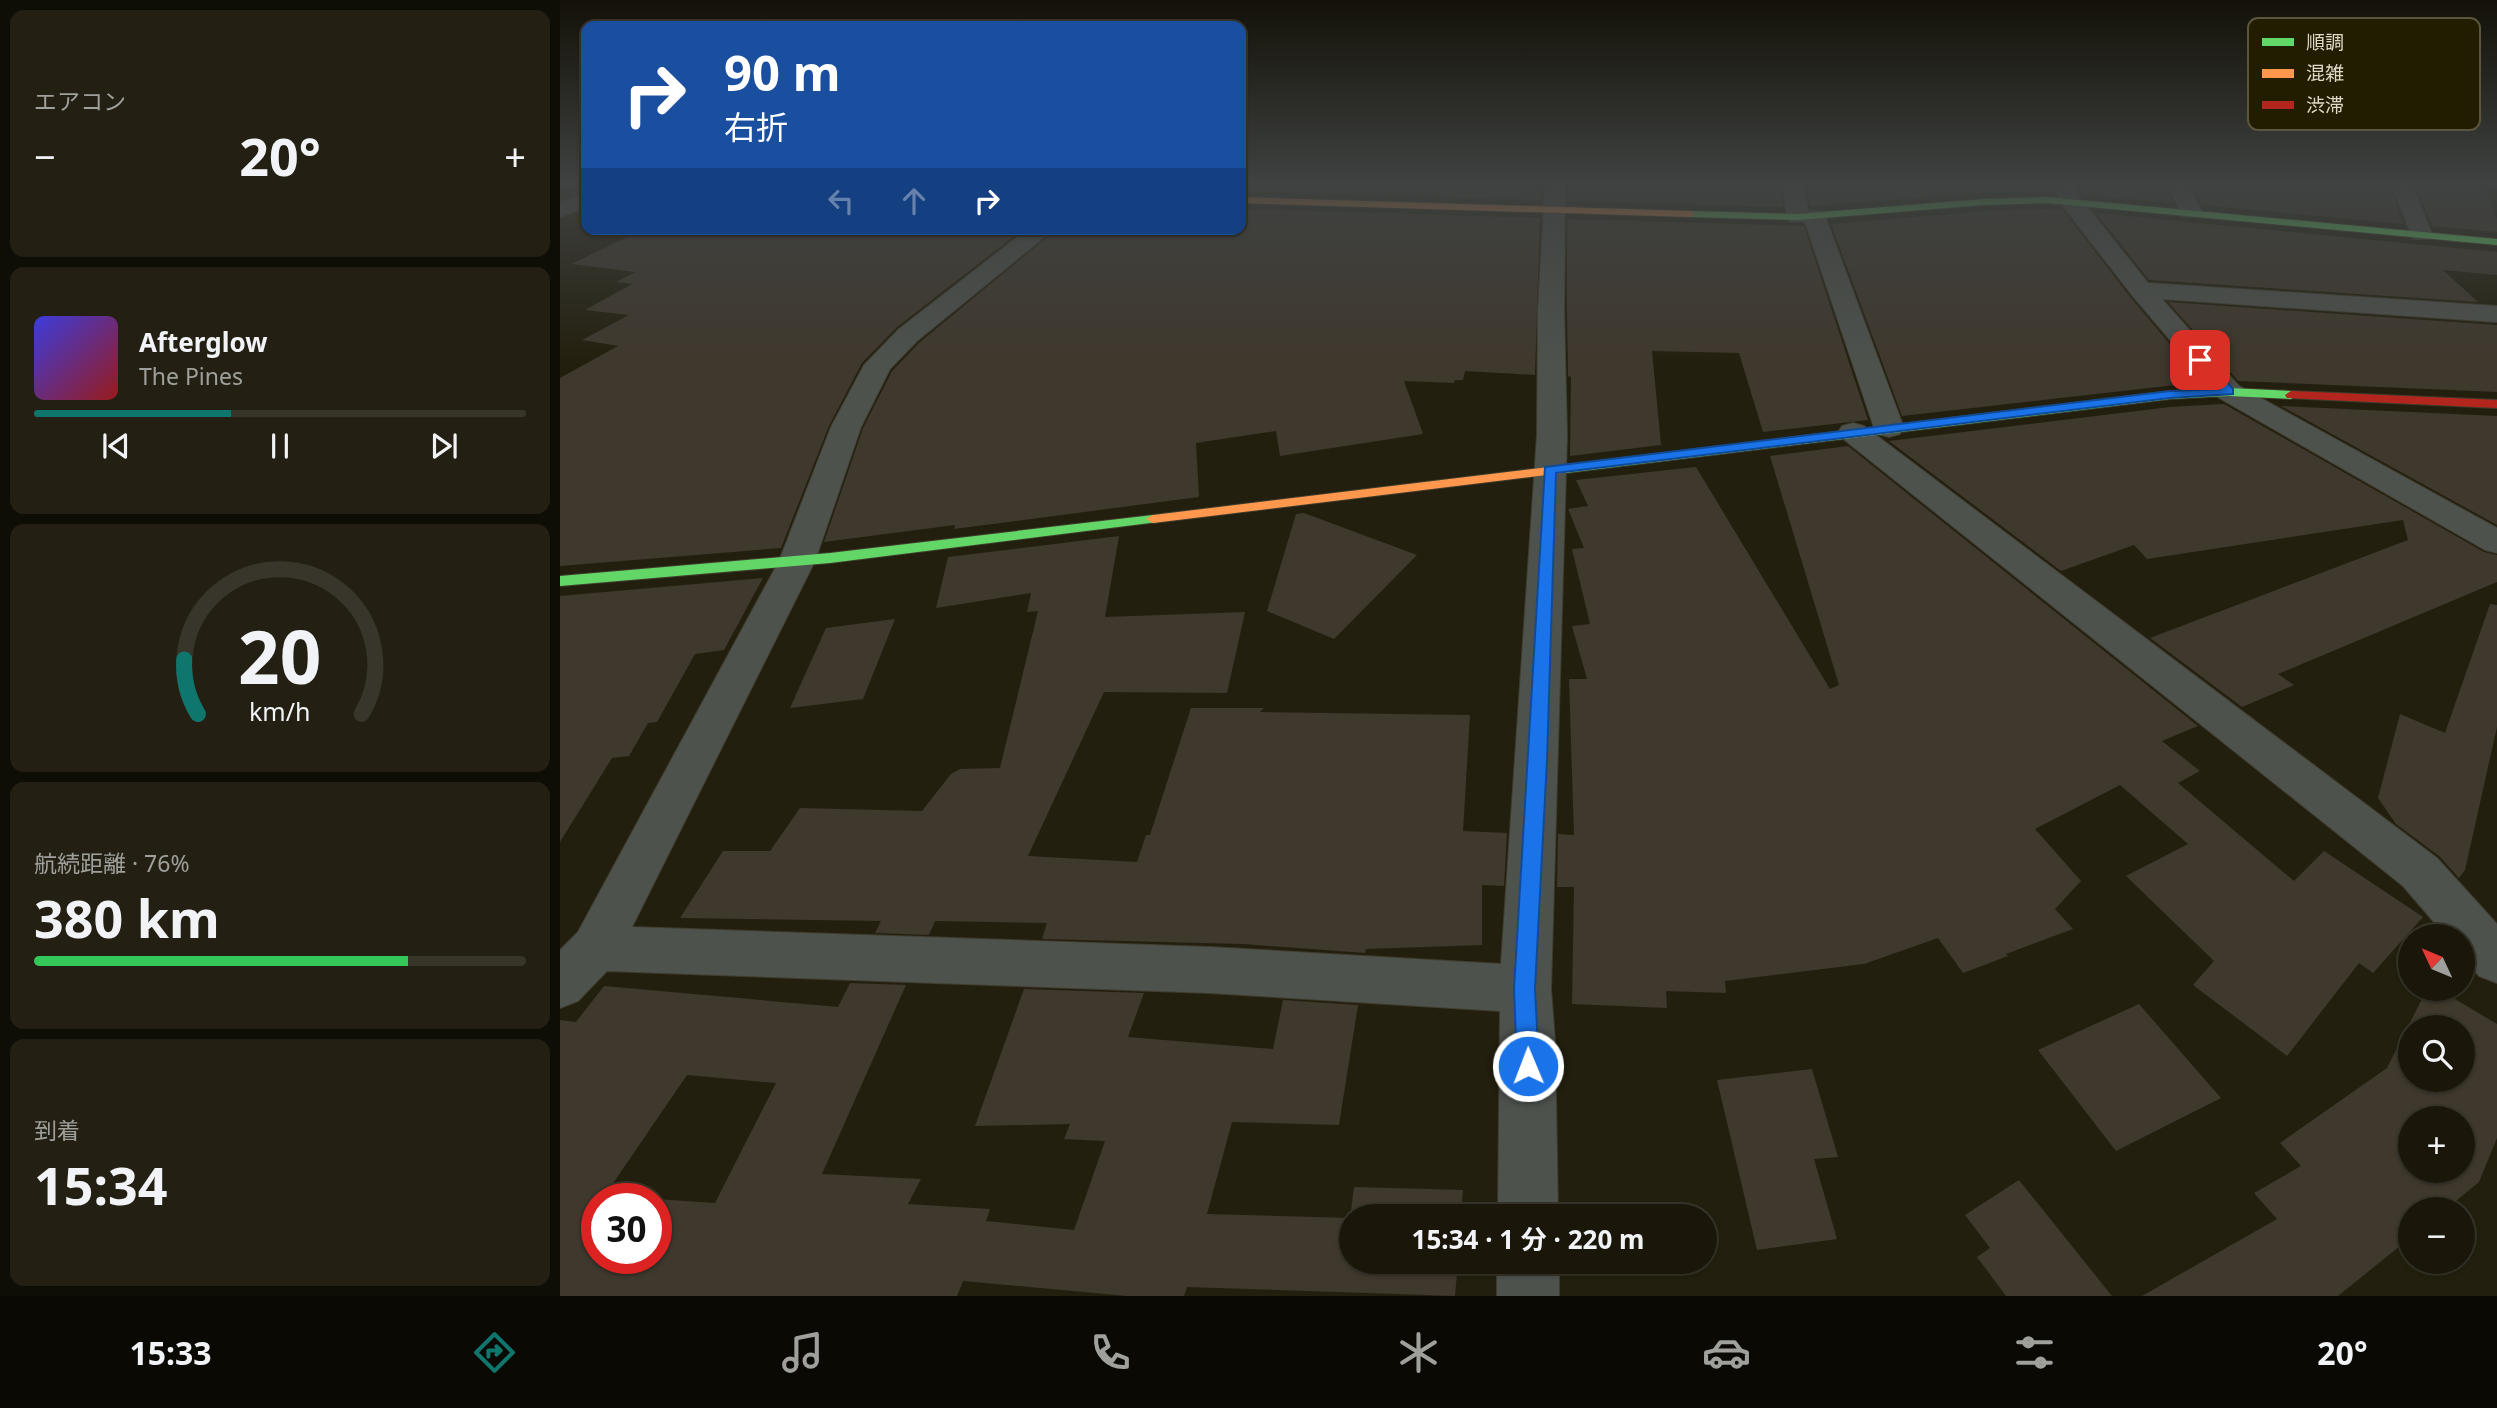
<!DOCTYPE html>
<html lang="ja">
<head>
<meta charset="utf-8">
<style>
  body { margin:0; font-family:"Noto Sans","Noto Sans JP",sans-serif; background:#232013; color:#f1f3f6; height:100vh; display:flex; flex-direction:column; font-size:26px; white-space:nowrap }
  * { box-sizing:border-box; margin:0 }
  p { font-size:23px; color:#9f9f9c }
  .icon { flex:none; width:38px; height:38px; fill:none; stroke:currentColor; stroke-width:2; stroke-linecap:round; stroke-linejoin:round }
  .map { position:relative; flex:1; overflow:hidden }
  .panel { display:flex; flex-direction:column; gap:10px; padding:10px; background:#0e0d06; width:560px }
  .panel>* { flex:none }
  .top-card { position:absolute; left:21px; top:21px; width:665px; height:214px; border-radius:14px; box-shadow:0 2px 5px #0004,0 0 0 2px #38362b; background:#1a4fa0; color:#fff; overflow:hidden }
  .needle { width:46px; rotate:314deg }
  .tools { position:absolute; left:1838px; top:924px; display:grid; gap:14px }
  .tools a { display:grid; place-items:center; width:77px; height:77px; border-radius:50%; background:#1a170a; box-shadow:0 2px 5px #0004,0 0 0 2px #38362b; font-size:35px }
  .speed { position:absolute; left:21px; top:1183px; display:flex; gap:14px; font-size:35px; font-weight:700; text-align:center }
  .speed>* { display:grid; place-content:center; width:91px; height:91px; border-radius:50%; background:#1a170a; box-shadow:0 2px 5px #0004,0 0 0 2px #38362b; line-height:1 }
  .speed .limit { border:10px solid #d22; background:#fff; color:#111 }
  .pin { position:absolute; display:grid; place-items:center; width:60px; height:60px; color:#fff; margin:-30px; border-radius:14px; box-shadow:0 4px 10px #0006 }
  .me { position:absolute; width:77px; margin:-38px; rotate:359deg; stroke-linejoin:round; filter:drop-shadow(0 0 5px #0008) }
  .turn { display:flex; align-items:center; gap:24px; height:147px; padding:0 28px; font-size:32px }
  .turn .icon { width:91px; height:91px; stroke-width:2.5 }
  .turn b { display:block; font-size:49px; line-height:60px }
  .lanes { display:flex; align-items:center; height:66px; padding:0 28px; background:#0003; justify-content:center; gap:35px; direction:ltr }
  .lanes .off { opacity:.35 }
  .big { font-size:52px; font-weight:700; line-height:1.1 }
  .panel .widget { flex:1; display:flex; flex-direction:column; justify-content:center; gap:10px; min-width:0; padding:0 24px; border-radius:14px; background:#232013 }
  .panel .dial { align-items:center; gap:0 }
  .dial svg { height:182px; overflow:visible; fill:none; stroke:#38362b; stroke-width:7; stroke-linecap:round; text-anchor:middle }
  .dial text { fill:#f1f3f6; stroke:none }
  .song { display:flex; align-items:center; gap:21px }
  .cover { width:84px; height:84px; border-radius:10px; background:linear-gradient(135deg,hsl(240 70% 55%),hsl(0 70% 35%)) }
  .played { height:7px; border-radius:4px; background:linear-gradient(90deg,#0f766e 40%,#38362b 40%) }
  .keys { display:flex; justify-content:space-around; direction:ltr }
  .heat { display:flex; justify-content:space-between; align-items:center; font-size:38px; direction:ltr }
  .charge { height:10px; border-radius:5px; background:linear-gradient(90deg,#34c759 76%,#38362b 0) }
  .trip { position:absolute; left:779px; top:1204px; width:378px; height:70px; border-radius:35px; background:#1a170a; box-shadow:0 2px 5px #0004,0 0 0 2px #38362b; font-weight:700; line-height:70px; text-align:center }
  .dock { display:flex; height:112px; justify-content:space-around; align-items:center; background:#0a0904; color:#9f9f9c }
  .dock .icon { width:49px; height:49px }
  .dock .current { color:#0f766e }
  .dock b { font-size:32px; color:#f1f3f6 }
  main { display:flex; flex:1; min-height:0 }
  .map>svg:first-child { display:block }
  .building { fill:#3f382d; fill-rule:evenodd }
  .lines { fill:none; stroke-linecap:round; stroke-linejoin:round }
  .street-casing { stroke:#3f3c2d; stroke-width:2 }
  .fast-casing { stroke:#3f3c2d; stroke-width:2 }
  .slow-casing { stroke:#3f3c2d; stroke-width:2 }
  .jam-casing { stroke:#3f3c2d; stroke-width:2 }
  .street { fill:#4e524d; fill-rule:evenodd }
  .fast { fill:#63d668; fill-rule:evenodd }
  .slow { fill:#ff974d; fill-rule:evenodd }
  .jam { fill:#b3261e; fill-rule:evenodd }
  .route { fill:#1a73e8; stroke:#114b97; stroke-width:2 }
  .key { fill:#221c00; stroke:#5a553c; stroke-width:2 }
  .key-label { font-size:19px; fill:#dddac8 }
</style>
</head>
<body>
<main>
<section class="panel">
<div class="widget"><p>エアコン</p>
<div class="heat"><a>−</a><b class="big">20°</b><a>+</a></div>
</div>
<div class="widget">
<div class="song"><i class="cover"></i><div><b>Afterglow</b><p>The Pines</p></div></div>
<div class="played"></div>
<div class="keys"><svg class="icon" aria-label="previous" viewBox="0 0 24 24"><path d="M18 5L8 12l10 7zM5 5v14"/></svg><svg class="icon" aria-label="pause" viewBox="0 0 24 24"><path d="M8 5v14M16 5v14"/></svg><svg class="icon" aria-label="next" viewBox="0 0 24 24"><path d="M6 5l10 7-10 7zM19 5v14"/></svg></div>
</div>
<div class="widget dial"><svg viewBox="0 0 100 80">
<path d="M14 69A42 42 0 1 1 86 69"/>
<path d="M14 69A42 42 0 0 1 8 45" stroke="#0f766e"/>
<text x="50" y="56" font-size="32" font-weight="700">20</text>
<text x="50" y="72" font-size="11">km/h</text>
</svg></div>
<div class="widget"><p>航続距離 · 76%</p><b class="big">380 km</b><div class="charge"></div></div>
<div class="widget"><p>到着</p><b class="big">15:34</b></div>
</section>
<div class="map">
<svg width="1937" height="1296" viewBox="0 0 1937 1296">
  <rect width="100%" height="100%" fill="#231f0e"/>
  <path class="building" d="M681,184h301l-1,16 -300,-8z
    M1008,184h212l3,23 -216,-6z
    M1246,184h245l3,8 -70,1 -174,13z
    M1517,184h88l8,19 -91,-8z
    M1631,184h198l15,40 -202,-19z
    M1855,184h69l13,36v12l-65,-6z
    M681,209l299,9 -5,157 -70,-4 -2,9h-8l-1,3 -50,-2 19,53 -143,22 -4,-25 -80,12 3,54 -245,32 1,-4 -131,17 39,-114 29,-57 27,-28 138,-114h184z
    M1487,209l16,1 67,87 72,85 -300,34 -71,-192 153,-13z
    M1536,213l401,39v23l-54,-5 35,32 -329,-22z
    M1007,219l237,7 64,194 -105,12 -24,-79 -87,-2 9,94 -91,11 1,-79 -3,-1 -1,-66z
    M84,229h379l-126,98 -35,36 -33,63 -48,122 -221,18v-188l58,-32 -36,-6 47,-25 -44,-5 47,-26 -16,-2 19,-10 -64,-8z
    M1608,302l329,23v67l-259,-11z
    M1664,404l260,148 13,3v27l-219,92 16,11 -52,22 -92,-69 258,-98 -5,-20 -256,39 -13,-14 -73,26 -172,-130 281,-34z
    M1721,406l216,10v109z
    M1288,446l350,280 -36,15 38,30 -22,12 116,98 30,-30 99,66 -50,56 -14,-10 -72,93 -94,-71 21,-24 -88,-85 62,-32 -68,-59 -85,44 46,52 -26,28 18,20 -67,25 2,2 -45,17 -25,-35 -74,26 -139,17 1,12 -60,-2 1,17 -95,-4 2,-117h-17l1,-53 16,1 -5,-156h18l-15,-53 18,-2 -18,-75 12,-1 -16,-39 20,-3 -12,-26 120,-13 134,222 9,-4 -69,-229z
    M744,513l113,42 -83,84 -67,-28 29,-97z
    M559,536l-14,81 140,-5 -18,81 -123,-1 -76,164 109,6 9,-27h4l41,-127h73l-4,4 210,3 -7,116 44,2 -3,53 -22,-1v60l-116,4 -1,4 -122,-9 -201,-5 5,-16 -112,-2 -6,14 -54,-2 6,-12 -201,-3 43,-67h47l30,-43 122,3 29,-37 9,-5 40,-1 38,-157 -11,1 4,-19 -95,15 12,-51z
    M203,578l-39,72 -29,4 -38,68 -9,1 -19,33 -17,2 -52,84v-246z
    M1930,604l7,1v122l-32,143 -6,8 -20,-22 -43,-32 -18,-26 22,-84 45,19z
    M335,619l-32,80 -73,9 36,-80z
    M290,983l56,2 -84,189 99,5 -13,25 82,5 -4,12 88,9 31,-89 -41,-2 6,-15 -95,2 49,-137 120,4 -16,44 145,12 10,-49 75,5 -19,120 -107,-3 -25,92 143,4 4,-31 109,3 -2,26h-110v46h107l-3,34 -268,-9 -3,9h-57l-164,-15 -6,15h-397v-276l16,2 28,-36 234,21zM127,1075l89,8 -61,120 -59,-4v59h-59v-59h59l-51,-4z
    M1867,989h11l59,35v114l-18,44 -33,27h-36v29l-72,58h-196l135,-77 -23,-26 47,-27 -21,-23 107,-75zM1850,1027h52v53h-52zM1850,1118h52v53h-52z
    M1579,1004l82,94 -105,53 -78,-101z
    M1252,1069l26,88 -24,2 23,80 -80,11 -40,-170z
    M1459,1180l93,116h-106l-29,-39 13,-9 -25,-33z"/>
  <g class="lines">
    <g class="street-casing">
      <path id="street" d="M985,184h20l-1,126 3,125 -16,554 4,52 3,175h-60l2,-205 -290,-18 -603,-22 -29,30 -18,7v-58l18,-18 201,-371 52,-134 33,-62 35,-36 129,-100h26l-137,112 -27,28 -29,58 -46,134 -183,366 578,20 291,17 36,-529 1,-125z
        M1223,184h20l5,27h14l3,5 79,212 -4,6 -11,3 -11,-3 -4,-6 -69,-206h-15l-3,-5z
        M1493,184h21l7,15 67,84 349,23v16l-335,-23 77,87 258,142v25l-12,-3 -266,-152 -87,-103 -69,-89z
        M1607,184h21l14,28 -3,5h-16z
        M1831,184h21l20,50 -3,5h-16z
        M26,194v13l-26,10v-15z
        M1293,423l11,3 573,432 60,66v59l-18,-7 -17,-20v-20h-16l-43,-50 -561,-448 -4,-6 4,-6z
        M937,1262h62v34h-62z"/>
    </g>
    <g class="fast-casing">
      <path id="fast" d="M1487,197l450,42v6l-450,-42 -63,2 -186,15 -108,-3 -5,-3 5,-3 108,3 186,-15z
        M1669,388l62,3 6,4 -6,4 -62,-3 -59,3 -604,74 -6,-4 6,-4 604,-74z
        M593,515l7,4 -2,3 -328,41 -270,23v-10l270,-23z"/>
    </g>
    <g class="slow-casing">
      <path id="slow" d="M681,197l449,14 5,3 -5,3 -449,-14z
        M1006,465l6,4 -1,3 -418,51 -7,-4 7,-4z"/>
    </g>
    <g class="jam-casing">
      <path id="jam" d="M1731,391l206,9v8l-210,-10 -2,-3z"/>
    </g>
    <use href="#street" class="street"/>
    <use href="#fast" class="fast"/>
    <use href="#slow" class="slow"/>
    <use href="#jam" class="jam"/>
  </g>
  <linearGradient id="sky" x2="0" y2="1"><stop stop-color="#131108"/><stop offset="0.5" stop-color="#3f4241"/><stop offset="1" stop-color="#3f4241" stop-opacity="0"/></linearGradient>
  <rect width="1937" height="365" fill="url(#sky)"/>
  <path class="route" d="M1636,357h8l29,32v5l-63,4 -614,75 -9,287 -12,229 4,77 -3,7 -8,4 -8,-4 -3,-7 -3,-77 31,-522 625,-76 49,-2 -23,-27z"/>
  <rect x="1688" y="18" width="232" height="112" rx="10" class="key"/>
  <rect x="1702" y="38" width="32" height="8" fill="#63d668"/>
  <rect x="1702" y="69" width="32" height="9" fill="#ff974d"/>
  <rect x="1702" y="101" width="32" height="8" fill="#b3261e"/>
  <g class="key-label">
    <text x="1746" y="49">順調</text>
    <text x="1746" y="80">混雑</text>
    <text x="1746" y="112">渋滞</text>
  </g>
</svg>
<div class="tools">
<a><svg class="needle" viewBox="-14 -14 28 28"><path d="M0-13l5 13h-10z" fill="#e53935"/><path d="M0 13l5-13h-10z" fill="#9f9f9c"/></svg></a>
<a><svg class="icon" aria-label="search" viewBox="0 0 24 24"><circle cx="10" cy="10" r="6"/><path d="M15 15l6 6"/></svg></a>
<a>+</a>
<a>−</a>
</div>
<div class="speed"><div class="limit">30</div></div>
<div class="pin" style="left:1640px;top:360px;background:#d93025"><svg class="icon" aria-label="arrive" viewBox="0 0 24 24"><path d="M6 21V4h12l-3 4 3 4H6"/></svg></div>
<svg class="me" style="left:968px;top:1066px" viewBox="-20 -20 40 40"><circle r="17" fill="#1a73e8" stroke="#fff" stroke-width="3"/><path d="M0-11L8 9 0 5-8 9z" fill="#fff"/></svg>
<div class="trip">15:34 · 1 分 · 220 m</div>
<div class="top-card">
<div class="turn"><svg class="icon" aria-label="right" viewBox="0 0 24 24"><path d="M7 20v-9h11M14 6l5 5-5 5"/></svg><div><b>90 m</b>右折</div></div>
<div class="lanes"><svg class="icon off" aria-label="left" viewBox="0 0 24 24"><path d="M17 20v-9H6M10 6l-5 5 5 5"/></svg><svg class="icon off" aria-label="ahead" viewBox="0 0 24 24"><path d="M12 20V5M6 11l6-6 6 6"/></svg><svg class="icon" aria-label="right" viewBox="0 0 24 24"><path d="M7 20v-9h11M14 6l5 5-5 5"/></svg></div>
</div>
</div>
</main>
<nav class="dock">
<b>15:33</b>
<svg class="icon current" aria-label="directions" viewBox="0 0 24 24"><path d="M12 3l9 9-9 9-9-9zM9 14v-3h6M13 9l2 2-2 2"/></svg>
<svg class="icon" aria-label="music" viewBox="0 0 24 24"><path d="M9 18V5l10-2v13"/><circle cx="6" cy="18" r="3"/><circle cx="16" cy="16" r="3"/></svg>
<svg class="icon" aria-label="phone" viewBox="0 0 24 24"><path d="M5 4h4l2 5-3 2q2 4 5 5l2-3 5 2v4C11 20 4 13 5 4z"/></svg>
<svg class="icon" aria-label="climate" viewBox="0 0 24 24"><path d="M12 3v18M4 7l16 10M4 17L20 7"/></svg>
<svg class="icon" aria-label="car" viewBox="0 0 24 24"><path d="M5 17H2v-5l4-1 3-4h7l3 4 3 1v5h-3M9 17h6M6 11h13"/><circle cx="7" cy="17" r="2"/><circle cx="17" cy="17" r="2"/></svg>
<svg class="icon" aria-label="filters" viewBox="0 0 24 24"><path d="M4 7h16M4 17h16"/><circle cx="9" cy="7" r="2"/><circle cx="15" cy="17" r="2"/></svg>
<b>20°</b>
</nav>
</body>
</html>
